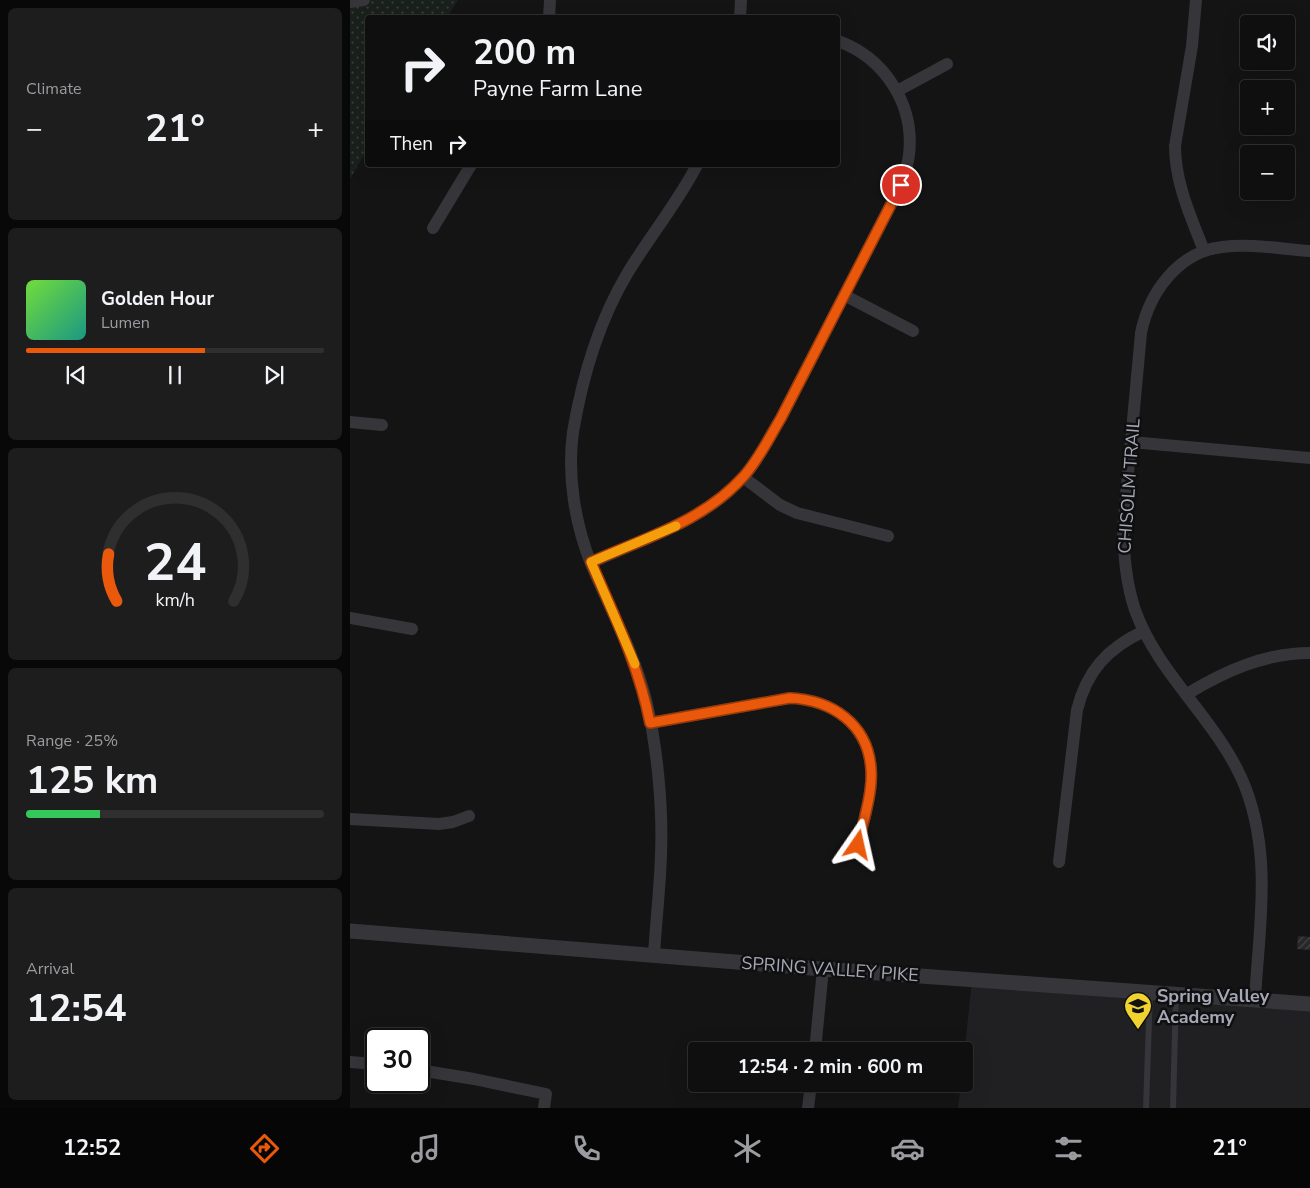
<!DOCTYPE html>
<html lang="en">
<head>
<meta charset="utf-8">
<style>
  body { margin:0; font-family:"Nunito Sans",sans-serif; background:#1d1d1e; color:#f1f3f6; height:100vh; display:flex; flex-direction:column; font-size:19px; white-space:nowrap }
  * { box-sizing:border-box; margin:0 }
  p { font-size:16px; color:#9b9c9f }
  .icon { flex:none; width:28px; height:28px; fill:none; stroke:currentColor; stroke-width:2; stroke-linecap:round; stroke-linejoin:round }
  .map { position:relative; flex:1; overflow:hidden }
  .sheet { display:flex; flex-direction:column; gap:8px; padding:8px; background:#080809; width:350px }
  .sheet>* { flex:none }
  .top-card { position:absolute; left:15px; top:15px; width:475px; height:152px; border-radius:5px; box-shadow:0 5px 20px #0002,0 0 0 1px #2f2f30; background:#0f0f10; color:#f1f3f6; overflow:hidden }
  .fabs { position:absolute; left:890px; top:15px; display:grid; gap:10px }
  .fabs a { display:grid; place-items:center; width:55px; height:55px; border-radius:5px; background:#0f0f10; box-shadow:0 5px 20px #0002,0 0 0 1px #2f2f30; font-size:25px }
  .speed { position:absolute; left:15px; top:1028px; display:flex; gap:10px; font-size:25px; font-weight:700; text-align:center }
  .speed>* { display:grid; place-content:center; width:65px; height:65px; border-radius:50%; background:#0f0f10; box-shadow:0 5px 20px #0002,0 0 0 1px #2f2f30; line-height:1 }
  .speed .limit { border:2px solid #111; border-radius:8px; background:#fff; color:#111 }
  .pin { position:absolute; display:grid; place-items:center; width:42px; height:42px; color:#fff; margin:-21px; border:2px solid #fff; border-radius:50%; box-shadow:0 1px 5px #0007 }
  .me { position:absolute; width:55px; margin:-28px; rotate:11deg; stroke-linejoin:round; filter:drop-shadow(0 0 4px #0008) }
  .turn { display:flex; align-items:center; gap:18px; height:105px; padding:0 25px; font-size:22px }
  .turn .icon { width:65px; height:65px; stroke-width:2.5 }
  .turn b { display:block; font-size:35px; line-height:42px }
  .then { display:flex; align-items:center; height:48px; padding:0 25px; background:#0003; gap:10px; font-size:19px }
  .big { font-size:38px; font-weight:700; line-height:1.1 }
  .sheet .card { flex:1; display:flex; flex-direction:column; justify-content:center; gap:8px; min-width:0; padding:0 18px; border-radius:8px; background:#1d1d1e }
  .sheet .dial { align-items:center; gap:0 }
  .dial svg { height:130px; overflow:visible; fill:none; stroke:#2f2f30; stroke-width:7; stroke-linecap:round; text-anchor:middle }
  .dial text { fill:#f1f3f6; stroke:none }
  .song { display:flex; align-items:center; gap:15px }
  .cover { width:60px; height:60px; border-radius:8px; background:linear-gradient(135deg,hsl(100 70% 55%),hsl(170 70% 35%)) }
  .played { height:5px; border-radius:2px; background:linear-gradient(90deg,#ea580c 60%,#2f2f30 60%) }
  .keys { display:flex; justify-content:space-around; direction:ltr }
  .heat { display:flex; justify-content:space-between; align-items:center; font-size:28px; direction:ltr }
  .charge { height:8px; border-radius:4px; background:linear-gradient(90deg,#34c759 25%,#2f2f30 0) }
  .trip { position:absolute; left:338px; top:1042px; width:285px; height:50px; border-radius:5px; background:#0f0f10; box-shadow:0 5px 20px #0002,0 0 0 1px #2f2f30; font-weight:700; line-height:50px; text-align:center }
  .dock { display:flex; height:80px; justify-content:space-around; align-items:center; background:#060606; color:#9b9c9f }
  .dock .icon { width:35px; height:35px }
  .dock .selected { color:#ea580c }
  .dock b { font-size:22px; color:#f1f3f6 }
  main { display:flex; flex:1; min-height:0 }
  .map>svg:first-child { display:block }
  .built { fill:#202022 }
  .park { fill:url(#park-dots) }
  .building { fill:url(#building-hatch) }
  .lines { fill:none; stroke-linecap:round; stroke-linejoin:round }
  .service { stroke:#35353a; stroke-width:6 }
  .minor { stroke:#35353a; stroke-width:12 }
  .tertiary { stroke:#35353a; stroke-width:15 }
  .route-casing { stroke:#983908; stroke-width:12 }
  .route { stroke:#ea580c; stroke-width:9 }
  .slow { stroke:#f59e0b; stroke-width:9 }
  .labels { text-anchor:middle; stroke-width:5; stroke-linejoin:round; paint-order:stroke }
  .street-label { font-size:18px; fill:#a5a7b6; stroke:#0f0f10 }
  .poi-label { font-size:18px; font-weight:bold; fill:#a5a7b6; stroke:#0f0f10; text-anchor:start }
</style>
</head>
<body>
<main>
<section class="sheet">
<div class="card"><p>Climate</p>
<div class="heat"><a>−</a><b class="big">21°</b><a>+</a></div>
</div>
<div class="card">
<div class="song"><i class="cover"></i><div><b>Golden Hour</b><p>Lumen</p></div></div>
<div class="played"></div>
<div class="keys"><svg class="icon" aria-label="previous" viewBox="0 0 24 24"><path d="M18 5L8 12l10 7zM5 5v14"/></svg><svg class="icon" aria-label="pause" viewBox="0 0 24 24"><path d="M8 5v14M16 5v14"/></svg><svg class="icon" aria-label="next" viewBox="0 0 24 24"><path d="M6 5l10 7-10 7zM19 5v14"/></svg></div>
</div>
<div class="card dial"><svg viewBox="0 0 100 80">
<path d="M14 69A42 42 0 1 1 86 69"/>
<path d="M14 69A42 42 0 0 1 9 40" stroke="#ea580c"/>
<text x="50" y="56" font-size="32" font-weight="700">24</text>
<text x="50" y="72" font-size="11">km/h</text>
</svg></div>
<div class="card"><p>Range · 25%</p><b class="big">125 km</b><div class="charge"></div></div>
<div class="card"><p>Arrival</p><b class="big">12:54</b></div>
</section>
<div class="map">
<svg width="960" height="1108" viewBox="0 0 960 1108">
  <defs>
    <pattern id="park-dots" width="8" height="8" patternUnits="userSpaceOnUse" patternTransform="scale(1.25)"><rect width="8" height="8" fill="#1a201c"/><path d="M2 2h.1M6 6h.1" fill="none" stroke="#383e3b" stroke-width="1.8" stroke-linecap="round"/></pattern>
    <pattern id="building-hatch" width="6" height="6" patternUnits="userSpaceOnUse" patternTransform="scale(1.25)"><rect width="6" height="6" fill="#272729"/><path d="M-1 1l2-2M0 6l6-6M5 7l2-2" fill="none" stroke="#434446"/></pattern>
  </defs>
  <rect width="100%" height="100%" fill="#141415"/>
  <path class="built" d="M622,980l338,24v104h-352l3,-24h3v-28z"/>
  <path class="park" d="M14,0h94l-11,17 -79,1 -1,132 -17,29v-177z"/>
  <path class="building" d="M948,936l12,1v13l-13,-1z"/>
  <g class="lines">
    <path class="service" d="M796,1108l4,-116
      M823,1108l3,-114"/>
    <path class="minor" d="M846,0l-4,46 -17,100c0,37 16,71 29,105
      M0,2l14,-2
      M199,18l1,-18
      M390,18l1,-18
      M547,91l50,-27
      M83,228l38,-63
      M494,295l69,36
      M0,422l32,3
      M781,442l179,16
      M393,477l37,28 17,8 91,23
      M241,563c53,-25 113,-41 153,-87 15,-17 25,-38 37,-58l120,-233c3,-10 7,-20 8,-30 6,-50 -24,-97 -71,-114
      M0,618l62,11
      M837,694c38,-23 78,-41 123,-41
      M300,723l140,-25c42,2 78,26 81,71 2,23 -8,53 -13,76
      M0,819l89,5 14,-2 16,-6
      M709,862l18,-152c10,-40 31,-62 67,-79
      M304,955c2,-34 6,-67 7,-101 2,-47 -4,-108 -15,-154 -12,-48 -36,-91 -55,-136 -16,-41 -24,-88 -18,-132 9,-53 26,-111 54,-158 22,-37 50,-70 70,-109
      M905,999c4,-72 17,-140 -9,-210 -25,-66 -87,-112 -111,-179 -9,-27 -11,-54 -12,-82l18,-195c8,-40 37,-81 81,-86 29,-4 59,2 88,4
      M465,1051l8,-82
      M0,1062l26,2
      M69,1070l55,9 72,15 -2,14
      M458,1108l3,-24"/>
    <path class="tertiary" d="M0,931l473,38 487,35"/>
  </g>
  <g class="lines">
    <g class="route-casing">
      <path id="route" d="M508,845c5,-23 15,-53 13,-76 -3,-45 -39,-69 -81,-71l-140,25c-11,-57 -36,-108 -59,-161 53,-24 112,-40 153,-86 15,-17 25,-38 37,-58l120,-233"/>
    </g>
    <use href="#route" class="route"/>
    <path class="slow" d="M285,664l-44,-102 85,-36"/>
  </g>
  <defs>
    <g id="school-pin" transform="scale(1.4375)"><path d="M0 17L-7.5 6A9.5 9.5 0 1 1 7.5 6Z" fill="#f0d331" stroke="#0f0f10"/><path d="M0-5L7-2L0 1L-7-2ZM-4 1L0 2.5L4 1V4Q0 6-4 4Z" fill="#111"/></g>
  </defs>
  <g fill-rule="evenodd">
    <use href="#school-pin" x="788" y="1006"/>
  </g>
  <g class="labels">
    <g class="street-label">
      <text transform="translate(779 486) rotate(-86)" y="6">CHISOLM TRAIL</text>
      <text transform="translate(480 969) rotate(4)" y="6">SPRING VALLEY PIKE</text>
    </g>
    <g class="poi-label">
      <text x="807" y="1002">Spring Valley<tspan x="807" dy="21">Academy</tspan></text>
    </g>
  </g>
</svg>
<div class="fabs">
<a><svg class="icon" aria-label="sound" viewBox="0 0 24 24"><path d="M4 9h4l5-4v14l-5-4H4zM17 9q2 3 0 6"/></svg></a>
<a>+</a>
<a>−</a>
</div>
<div class="speed"><div class="limit">30</div></div>
<div class="pin" style="left:551px;top:185px;background:#d93025"><svg class="icon" aria-label="arrive" viewBox="0 0 24 24"><path d="M6 21V4h12l-3 4 3 4H6"/></svg></div>
<svg class="me" style="left:508px;top:845px" viewBox="-20 -20 40 40"><path d="M0-17L14 15 0 8-14 15z" fill="#ea580c" stroke="#fff" stroke-width="4"/></svg>
<div class="trip">12:54 · 2 min · 600 m</div>
<div class="top-card">
<div class="turn"><svg class="icon" aria-label="right" viewBox="0 0 24 24"><path d="M7 20v-9h11M14 6l5 5-5 5"/></svg><div><b>200 m</b>Payne Farm Lane</div></div>
<div class="then">Then<svg class="icon" aria-label="right" viewBox="0 0 24 24"><path d="M7 20v-9h11M14 6l5 5-5 5"/></svg></div>
</div>
</div>
</main>
<nav class="dock">
<b>12:52</b>
<svg class="icon selected" aria-label="directions" viewBox="0 0 24 24"><path d="M12 3l9 9-9 9-9-9zM9 14v-3h6M13 9l2 2-2 2"/></svg>
<svg class="icon" aria-label="music" viewBox="0 0 24 24"><path d="M9 18V5l10-2v13"/><circle cx="6" cy="18" r="3"/><circle cx="16" cy="16" r="3"/></svg>
<svg class="icon" aria-label="phone" viewBox="0 0 24 24"><path d="M5 4h4l2 5-3 2q2 4 5 5l2-3 5 2v4C11 20 4 13 5 4z"/></svg>
<svg class="icon" aria-label="climate" viewBox="0 0 24 24"><path d="M12 3v18M4 7l16 10M4 17L20 7"/></svg>
<svg class="icon" aria-label="car" viewBox="0 0 24 24"><path d="M5 17H2v-5l4-1 3-4h7l3 4 3 1v5h-3M9 17h6M6 11h13"/><circle cx="7" cy="17" r="2"/><circle cx="17" cy="17" r="2"/></svg>
<svg class="icon" aria-label="filters" viewBox="0 0 24 24"><path d="M4 7h16M4 17h16"/><circle cx="9" cy="7" r="2"/><circle cx="15" cy="17" r="2"/></svg>
<b>21°</b>
</nav>
</body>
</html>
